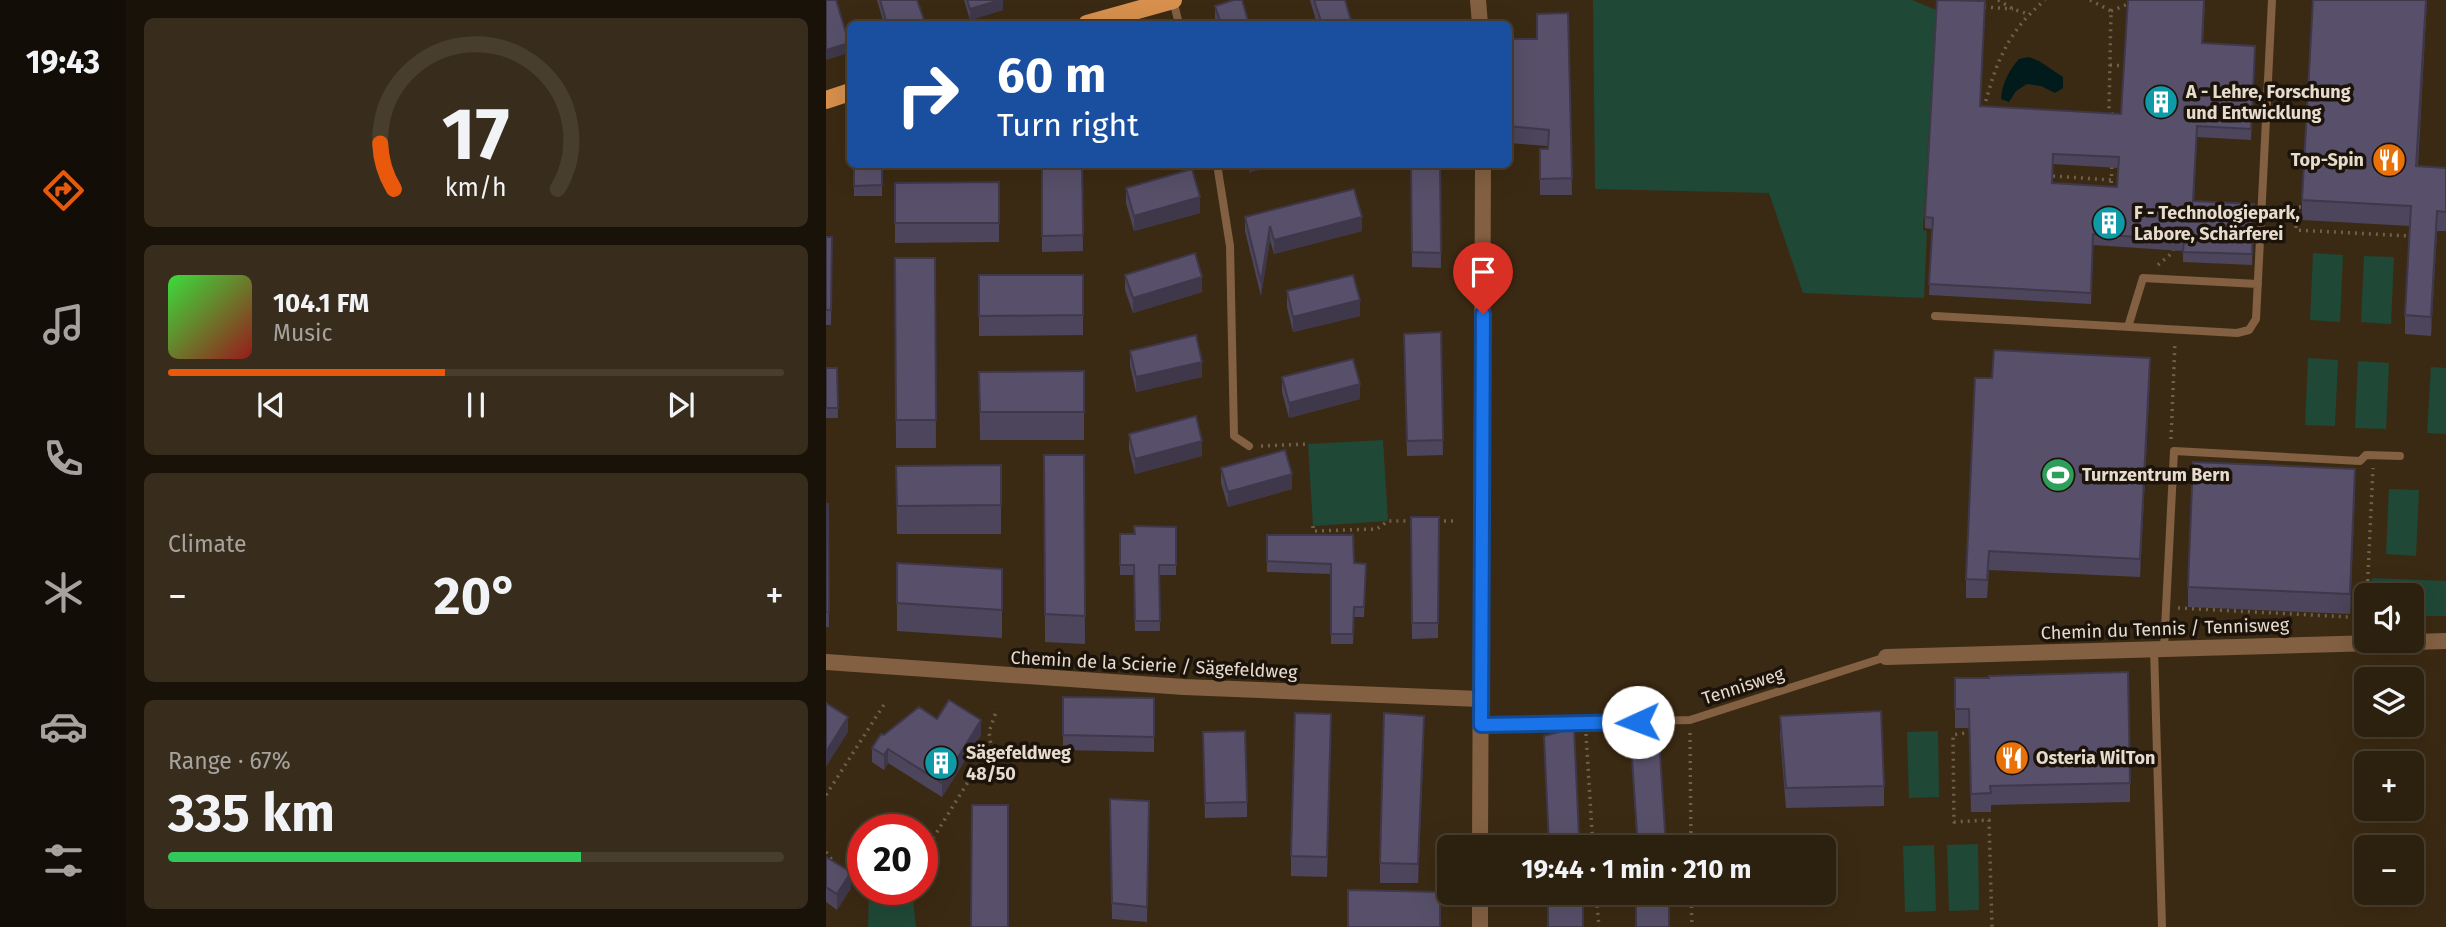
<!DOCTYPE html>
<html lang="en">
<head>
<meta charset="utf-8">
<style>
  body { margin:0; font-family:"Fira Sans",sans-serif; background:#382d1c; color:#f1f3f6; height:100vh; display:flex; flex-direction:column; font-size:26px; white-space:nowrap }
  * { box-sizing:border-box; margin:0 }
  p { font-size:23px; color:#a6a39e }
  .icon { flex:none; width:38px; height:38px; fill:none; stroke:currentColor; stroke-width:2; stroke-linecap:round; stroke-linejoin:round }
  .map { position:relative; flex:1; overflow:hidden }
  .drawer { display:flex; flex-direction:column; gap:18px; padding:18px; background:#181208; width:700px }
  .drawer>* { flex:none }
  .guide { position:absolute; left:21px; top:21px; width:665px; height:147px; border-radius:10px; box-shadow:0 7px 28px #0002,0 0 0 2px #483e2e; background:#1a4fa0; color:#fff; overflow:hidden }
  .controls { position:absolute; left:1528px; top:583px; display:grid; gap:14px }
  .controls a { display:grid; place-items:center; width:70px; height:70px; border-radius:10px; background:#2c200e; box-shadow:0 7px 28px #0002,0 0 0 2px #483e2e; font-size:35px }
  .speed { position:absolute; left:21px; top:814px; display:flex; gap:14px; font-size:35px; font-weight:700; text-align:center }
  .speed>* { display:grid; place-content:center; width:91px; height:91px; border-radius:50%; background:#2c200e; box-shadow:0 7px 28px #0002,0 0 0 2px #483e2e; line-height:1 }
  .speed .limit { border:10px solid #d22; background:#fff; color:#111 }
  .pin { position:absolute; display:grid; place-items:center; width:60px; height:60px; color:#fff; margin:-72px -30px; border-radius:50% 50% 50% 0; rotate:-45deg; box-shadow:0 0 7px #0007 }
  .pin .icon { rotate:45deg }
  .me { position:absolute; width:77px; margin:-38px; rotate:268deg; stroke-linejoin:round; filter:drop-shadow(0 0 5px #0008) }
  .turn { display:flex; align-items:center; gap:24px; height:147px; padding:0 35px; font-size:32px }
  .turn .icon { width:91px; height:91px; stroke-width:2.5 }
  .turn b { display:block; font-size:49px; line-height:60px }
  .big { font-size:52px; font-weight:700; line-height:1.1 }
  .drawer .card { flex:1; display:flex; flex-direction:column; justify-content:center; gap:10px; min-width:0; padding:0 24px; border-radius:10px; background:#382d1c }
  .drawer .dial { align-items:center; gap:0 }
  .dial svg { height:182px; overflow:visible; fill:none; stroke:#483e2e; stroke-width:7; stroke-linecap:round; text-anchor:middle }
  .dial text { fill:#f1f3f6; stroke:none }
  .song { display:flex; align-items:center; gap:21px }
  .cover { width:84px; height:84px; border-radius:10px; background:linear-gradient(135deg,hsl(120 70% 55%),hsl(0 70% 35%)) }
  .played { height:7px; border-radius:4px; background:linear-gradient(90deg,#ea580c 45%,#483e2e 45%) }
  .keys { display:flex; justify-content:space-around; direction:ltr }
  .heat { display:flex; justify-content:space-between; align-items:center; font-size:38px; direction:ltr }
  .charge { height:10px; border-radius:5px; background:linear-gradient(90deg,#34c759 67%,#483e2e 0) }
  .trip { position:absolute; left:611px; top:835px; width:399px; height:70px; border-radius:10px; background:#2c200e; box-shadow:0 7px 28px #0002,0 0 0 2px #483e2e; font-weight:700; line-height:70px; text-align:center }
  main { display:flex; flex:1; min-height:0 }
  .dock { display:flex; flex-direction:column; width:126px; justify-content:space-around; align-items:center; background:#120d06; color:#a6a39e }
  .dock .icon { width:49px; height:49px }
  .dock .active { color:#ea580c }
  .dock b { font-size:32px; color:#f1f3f6 }
  .map>svg:first-child { display:block }
  .green { fill:#1f4837 }
  .water { fill:#011a1c }
  .lines { fill:none; stroke-linecap:round; stroke-linejoin:round }
  .path { stroke:#6f604c; stroke-width:3.5; stroke-dasharray:2 5; stroke-linecap:butt }
  .lane { stroke:#836042; stroke-width:8 }
  .street { stroke:#836042; stroke-width:16 }
  .primary { stroke:#d7904d; stroke-width:18 }
  .wall { fill:#4c455b; fill-rule:evenodd }
  .shaded-wall { fill:#3e384a }
  .building { fill:#58506a; stroke:#3e384a; stroke-width:2; fill-rule:evenodd }
  .route-casing { stroke:#114b97; stroke-width:18 }
  .route { stroke:#1a73e8; stroke-width:12 }
  .labels { text-anchor:middle; stroke-width:7; stroke-linejoin:round; paint-order:stroke }
  .poi-label { font-size:18px; font-weight:bold; fill:#e7dbce; stroke:#1c140b; text-anchor:start }
  .street-label { font-size:18px; fill:#e7dbce; stroke:#1c140b }
</style>
</head>
<body>
<main>
<nav class="dock">
<b>19:43</b>
<svg class="icon active" aria-label="directions" viewBox="0 0 24 24"><path d="M12 3l9 9-9 9-9-9zM9 14v-3h6M13 9l2 2-2 2"/></svg>
<svg class="icon" aria-label="music" viewBox="0 0 24 24"><path d="M9 18V5l10-2v13"/><circle cx="6" cy="18" r="3"/><circle cx="16" cy="16" r="3"/></svg>
<svg class="icon" aria-label="phone" viewBox="0 0 24 24"><path d="M5 4h4l2 5-3 2q2 4 5 5l2-3 5 2v4C11 20 4 13 5 4z"/></svg>
<svg class="icon" aria-label="climate" viewBox="0 0 24 24"><path d="M12 3v18M4 7l16 10M4 17L20 7"/></svg>
<svg class="icon" aria-label="car" viewBox="0 0 24 24"><path d="M5 17H2v-5l4-1 3-4h7l3 4 3 1v5h-3M9 17h6M6 11h13"/><circle cx="7" cy="17" r="2"/><circle cx="17" cy="17" r="2"/></svg>
<svg class="icon" aria-label="filters" viewBox="0 0 24 24"><path d="M4 7h16M4 17h16"/><circle cx="9" cy="7" r="2"/><circle cx="15" cy="17" r="2"/></svg>
</nav>
<section class="drawer">
<div class="card dial"><svg viewBox="0 0 100 80">
<path d="M14 69A42 42 0 1 1 86 69"/>
<path d="M14 69A42 42 0 0 1 8 49" stroke="#ea580c"/>
<text x="50" y="56" font-size="32" font-weight="700">17</text>
<text x="50" y="72" font-size="11">km/h</text>
</svg></div>
<div class="card">
<div class="song"><i class="cover"></i><div><b>104.1 FM</b><p>Music</p></div></div>
<div class="played"></div>
<div class="keys"><svg class="icon" aria-label="previous" viewBox="0 0 24 24"><path d="M18 5L8 12l10 7zM5 5v14"/></svg><svg class="icon" aria-label="pause" viewBox="0 0 24 24"><path d="M8 5v14M16 5v14"/></svg><svg class="icon" aria-label="next" viewBox="0 0 24 24"><path d="M6 5l10 7-10 7zM19 5v14"/></svg></div>
</div>
<div class="card"><p>Climate</p>
<div class="heat"><a>−</a><b class="big">20°</b><a>+</a></div>
</div>
<div class="card"><p>Range · 67%</p><b class="big">335 km</b><div class="charge"></div></div>
</section>
<div class="map">
<svg width="1620" height="927" viewBox="0 0 1620 927">
  <rect width="100%" height="100%" fill="#3b2a13"/>
  <path class="green" d="M767,0h319l24,10 -13,220 4,1 -3,67 -121,-5 -34,-100 -174,-4z
    M1487,253l30,2 -3,67 -30,-2z
    M1538,256l30,1 -3,67 -30,-2z
    M1482,358l30,2 -3,66 -30,-1z
    M1532,361l31,2 -3,66 -31,-1z
    M1605,367l15,1v66l-19,-1z
    M557,440l5,81 -75,5 -5,-82z
    M1563,489l30,1 -3,66 -30,-2z
    M1546,578l74,3v35h-34v-21h-41z
    M1112,731l1,66 -30,1 -2,-66z
    M1152,844l1,66 -30,1 -2,-66z
    M1108,845l2,66 -31,1 -2,-66z
    M43,889h43l4,38h-48z"/>
  <path class="water" d="M1203,57l10,4 24,16v11l-8,5 -14,-7 -14,-2 -11,7 -7,11 -8,-3c1,-15 8,-29 18,-40z"/>
  <g class="lines">
    <path class="path" d="M1172,0l15,9 15,5
      M1264,0l21,11 -2,98 5,8
      M1158,7l29,2
      M1285,11l17,-7
      M1284,65l15,1
      M1158,108c12,-46 24,-77 61,-108
      M1227,176l58,4
      M1285,190l1,-27
      M1448,217l16,1 1,-11h12
      M1464,218h6v12l114,6
      M1332,265l15,-13 1,-7
      M1345,439l4,-97
      M435,446l47,-2
      M611,521h16
      M487,526v5l64,-2 11,-8h27
      M1541,595l6,-127
      M1352,608l172,9 14,7
      M1538,625l2,-14
      M1145,732l-18,3 1,87 35,-2 3,107
      M864,733l1,114
      M760,734l7,113
      M0,795l59,-92
      M0,852l9,12
      M96,856l69,-111 -2,-13 8,-23
      M21,872l16,11
      M770,892l3,35
      M865,892l1,35"/>
    <path class="lane" d="M347,0l6,24
      M391,164l13,82 4,190 15,10
      M1109,316l302,17 12,-3 7,-11 16,-319
      M1302,327l15,-49 115,6
      M1328,648l8,279
      M1338,648l10,-197 186,10 6,-6 34,1
      M655,725l209,-5 196,-63"/>
    <path class="street" d="M652,0l2,24
      M1060,657l560,-16
      M0,662l358,25 296,12
      M654,847l3,-683
      M654,927v-35"/>
    <path class="primary" d="M261,24l86,-24
      M0,100l24,-8"/>
  </g>
  <path class="wall" d="M51,0h40l7,24h-40z
    M138,0h39v10l-33,10z
    M484,0h35l7,24h-35z
    M1379,0l-2,43 52,14 -4,83 -54,-3 -3,64 60,3 -2,61 -69,-3v-11l-90,-6 -2,59 -162,-9 3,-66 -7,-1v-11l60,-205 -5,94 141,8zM1227,164l65,4 -1,19 -65,-4z
    M1601,0l-9,166 28,2v63h-9l-6,105 -26,-2v-19l5,-89 -108,-6v-20z
    M389,6l34,18h-32l-2,-3z
    M742,13l4,182h-32v-46h8v-3l-40,-3v-104h29z
    M28,164h28v32h-28z
    M216,164h40l1,87 -41,1z
    M585,164h29l1,104 -29,-1z
    M173,182v60l-104,1v-60z
    M300,188l74,25 -66,18 -8,-28z
    M419,217l117,14 -88,23 -4,-14 -9,56 -16,-65z
    M0,237h6l-1,88h-5z
    M69,258h40l1,190h-40z
    M153,275h104v60l-104,1z
    M299,275l77,17 -69,21 -8,-23z
    M461,291l73,25 -67,16 -6,-25z
    M615,332l2,123 -36,1 -3,-107z
    M304,351l72,26 -66,15 -6,-26z
    M0,368h11l1,50h-12z
    M258,371v69h-104l-1,-68z
    M456,377l78,22 -71,19 -7,-26z
    M1324,377l-10,200 -151,-7 -2,28h-21v-19l26,-201z
    M303,434l73,22 -67,18 -6,-25z
    M218,455h40l1,189 -40,-2z
    M175,465v69h-104l-1,-68z
    M395,468l71,21 -64,18 -7,-24z
    M1529,489l-5,125 -162,-7v-20z
    M0,504h2l1,123h-3z
    M585,517h28l-1,121 -26,1z
    M308,526l42,1v48h-17l1,56h-25l-1,-56h-14v-41h14z
    M441,535l87,28 12,1 -2,53h-10l-1,27h-22v-70l-64,-2z
    M71,563l105,6v69l-105,-7z
    M1129,678l175,105v19l-139,3v7h-20l-2,-84h-14z
    M237,697l91,1v54l-91,-2z
    M954,716l104,70v20l-98,2 -6,-72z
    M111,719l44,16 -39,62 -54,-34 -4,7 -12,-8v-14l12,-13z
    M804,730l36,117h-29z
    M505,734l-4,143 -36,-1v-20z
    M598,736l-6,147h-38v-20z
    M718,736l35,111h-30z
    M377,747l44,55v15l-42,1z
    M284,799l39,2 -2,121 -35,-3z
    M0,857l25,31 -14,22 -11,-8z"/>
  <path class="shaded-wall" d="M174,0h3v10l-33,10v-11z
    M1600,0h1l-11,185v-19z
    M98,20v4h-15z
    M23,43v10l-23,7v-10z
    M423,164h30l-30,9z
    M374,197v16l-66,18v-15z
    M1611,211v20l-6,105v-19z
    M536,217v14l-88,23v-14z
    M444,226v14l-9,56v-14z
    M376,277v15l-69,21v-15z
    M534,300v16l-67,16v-15z
    M1324,358v19l-10,200v-18z
    M376,362v15l-66,15v-15z
    M534,384v15l-71,19v-15z
    M376,441v15l-67,18v-15z
    M1529,469v20l-5,125v-20z
    M466,474v15l-64,18v-15z
    M598,716v20l-6,147v-19z
    M22,717v15l-22,35v-15z
    M155,720v15l-39,62v-14z
    M62,749v14l-4,7v-15z
    M753,837v10h-30v-2z
    M25,872v16l-14,22v-16z"/>
  <path class="building" d="M0,0h10l13,43 -23,7z
    M54,0h37l7,20 -15,4h-22z
    M141,0h33l-30,9z
    M408,0h8l7,24h-28l-6,-18z
    M488,0h31l7,24h-30z
    M1111,0l48,1 -5,105 141,8 7,-114h76l-2,43 53,3 -3,67 -1,16 -54,-3 -4,75 61,3 -2,50 -69,-2 1,-12 -91,-6 -2,59 -162,-9 4,-66 -8,-1zM1227,154l66,3 -2,30 -65,-4z
    M1487,0h113l-10,166 30,2v44l-9,-1 -6,106 -26,-2 6,-109 -109,-6z
    M742,13l4,165 -32,1v-30h8l1,-19 -41,-4v-87h29v-25z
    M329,21l1,3h-11z
    M28,164h28v21l-28,1z
    M216,164h40l1,71 -41,1z
    M585,164h29l1,89 -29,-1z
    M366,169l8,28 -66,19 -8,-28z
    M173,182v41h-104v-40z
    M528,189l8,28 -88,23 -4,-14 -9,56 -16,-65z
    M0,237h6l-1,73h-5z
    M369,253l7,24 -69,21 -8,-23z
    M69,258h40l1,162h-40z
    M153,275h104v40l-104,1z
    M527,275l7,25 -67,17 -6,-26z
    M615,332l2,108 -36,1 -3,-107z
    M370,335l6,27 -66,15 -6,-26z
    M1168,350l156,8 -10,201 -151,-8 -2,29 -21,-1 9,-201h17z
    M527,359l7,25 -71,19 -7,-26z
    M0,368h11l1,40h-12z
    M258,371v41h-104l-1,-40z
    M370,416l6,25 -67,18 -6,-25z
    M459,450l7,24 -64,18 -7,-24z
    M218,455h40l1,161 -40,-2z
    M1367,462l162,7 -5,125 -162,-7z
    M175,465v40l-104,1 -1,-40z
    M0,504h2l1,108h-3z
    M585,517h28l-1,106h-26z
    M308,526l42,1v38h-17l1,56h-25l-1,-56h-14v-31h15z
    M441,535h86l1,28 12,1 -2,43h-10l-1,27h-22v-70l-64,-3z
    M71,563l105,6v41l-105,-7z
    M1302,672l2,111 -140,3 1,7 -20,1 -2,-85h-14v-31h34v-2z
    M237,697l91,1v39l-91,-2z
    M123,700l32,20 -39,63 -54,-34 -4,6 -12,-7 9,-14 3,1 35,-28 18,12z
    M0,703l22,14 -22,35z
    M1055,711l3,75 -98,2 -6,-72z
    M469,713l36,1 -4,143 -36,-1z
    M558,713l40,3 -6,148 -38,-1z
    M832,723l8,124h-28l-8,-117z
    M748,728l5,109 -30,8 -5,-109z
    M419,731l2,71 -42,1 -2,-71z
    M284,799l39,2 -2,106 -35,-4z
    M146,805h36v122h-37z
    M0,857l25,15 -14,22 -11,-7z
    M522,890l92,2v35h-92z
    M722,892h35v35h-35z
    M810,899l33,6v22h-33z"/>
  <g class="lines">
    <g class="route-casing">
      <path id="route" d="M657,314l-2,411 157,-3"/>
    </g>
    <use href="#route" class="route"/>
  </g>
  <defs>
    <g id="building-disc" transform="scale(1.75)"><circle r="9.5" fill="#0f9aa8" stroke="#1c140b"/><path d="M-4-6H4V6H1V3H-1V6H-4ZM-2.5-4.3h1.7v1.8h-1.7ZM.8-4.3h1.7v1.8H.8ZM-2.5-1h1.7V.8h-1.7ZM.8-1h1.7V.8H.8Z" fill="#fff"/></g>
    <g id="restaurant-disc" transform="scale(1.75)"><circle r="9.5" fill="#e8710a" stroke="#1c140b"/><path d="M-5-6h1v4h1v-4h1v4h1v-4h1v5L-1.5 .5V6h-2V.5L-5-1ZM5-6V6H3V1.5H1.5Q1.5-4 5-6Z" fill="#fff"/></g>
    <g id="stadium-disc" transform="scale(1.75)"><circle r="9.5" fill="#2e9e5b" stroke="#1c140b"/><path d="M0-5a6.5 5 0 1 0 0 10a6.5 5 0 1 0 0-10ZM-3.5-1.8h7v3.6h-7Z" fill="#fff"/></g>
  </defs>
  <g fill-rule="evenodd">
    <use href="#building-disc" x="1335" y="102"/>
    <use href="#restaurant-disc" x="1563" y="160"/>
    <use href="#building-disc" x="1283" y="223"/>
    <use href="#stadium-disc" x="1232" y="475"/>
    <use href="#restaurant-disc" x="1186" y="758"/>
    <use href="#building-disc" x="115" y="763"/>
  </g>
  <g class="labels">
    <g class="poi-label">
      <text x="1360" y="98">A - Lehre, Forschung<tspan x="1360" dy="21">und Entwicklung</tspan></text>
      <text x="1538" y="166" text-anchor="end">Top-Spin</text>
      <text x="1308" y="219">F - Technologiepark,<tspan x="1308" dy="21">Labore, Schärferei</tspan></text>
      <text x="1256" y="481">Turnzentrum Bern</text>
      <text x="140" y="759">Sägefeldweg<tspan x="140" dy="21">48/50</tspan></text>
      <text x="1210" y="764">Osteria WilTon</text>
    </g>
    <g class="street-label">
      <text transform="translate(1339 629) rotate(-2)" y="6">Chemin du Tennis / Tennisweg</text>
      <text transform="translate(328 665) rotate(3)" y="6">Chemin de la Scierie / Sägefeldweg</text>
      <text transform="translate(917 686) rotate(-18)" y="6">Tennisweg</text>
    </g>
  </g>
</svg>
<div class="controls">
<a><svg class="icon" aria-label="sound" viewBox="0 0 24 24"><path d="M4 9h4l5-4v14l-5-4H4zM17 9q2 3 0 6"/></svg></a>
<a><svg class="icon" aria-label="layers" viewBox="0 0 24 24"><path d="M12 4l9 5-9 5-9-5zM3 14l9 5 9-5"/></svg></a>
<a>+</a>
<a>−</a>
</div>
<div class="speed"><div class="limit">20</div></div>
<div class="pin" style="left:657px;top:314px;background:#d93025"><svg class="icon" aria-label="arrive" viewBox="0 0 24 24"><path d="M6 21V4h12l-3 4 3 4H6"/></svg></div>
<svg class="me" style="left:812px;top:722px" viewBox="-20 -20 40 40"><circle r="19" fill="#fff"/><path d="M0-13L10 11 0 6-10 11z" fill="#1a73e8"/></svg>
<div class="trip">19:44 · 1 min · 210 m</div>
<div class="guide">
<div class="turn"><svg class="icon" aria-label="right" viewBox="0 0 24 24"><path d="M7 20v-9h11M14 6l5 5-5 5"/></svg><div><b>60 m</b>Turn right</div></div>
</div>
</div>
</main>
</body>
</html>
